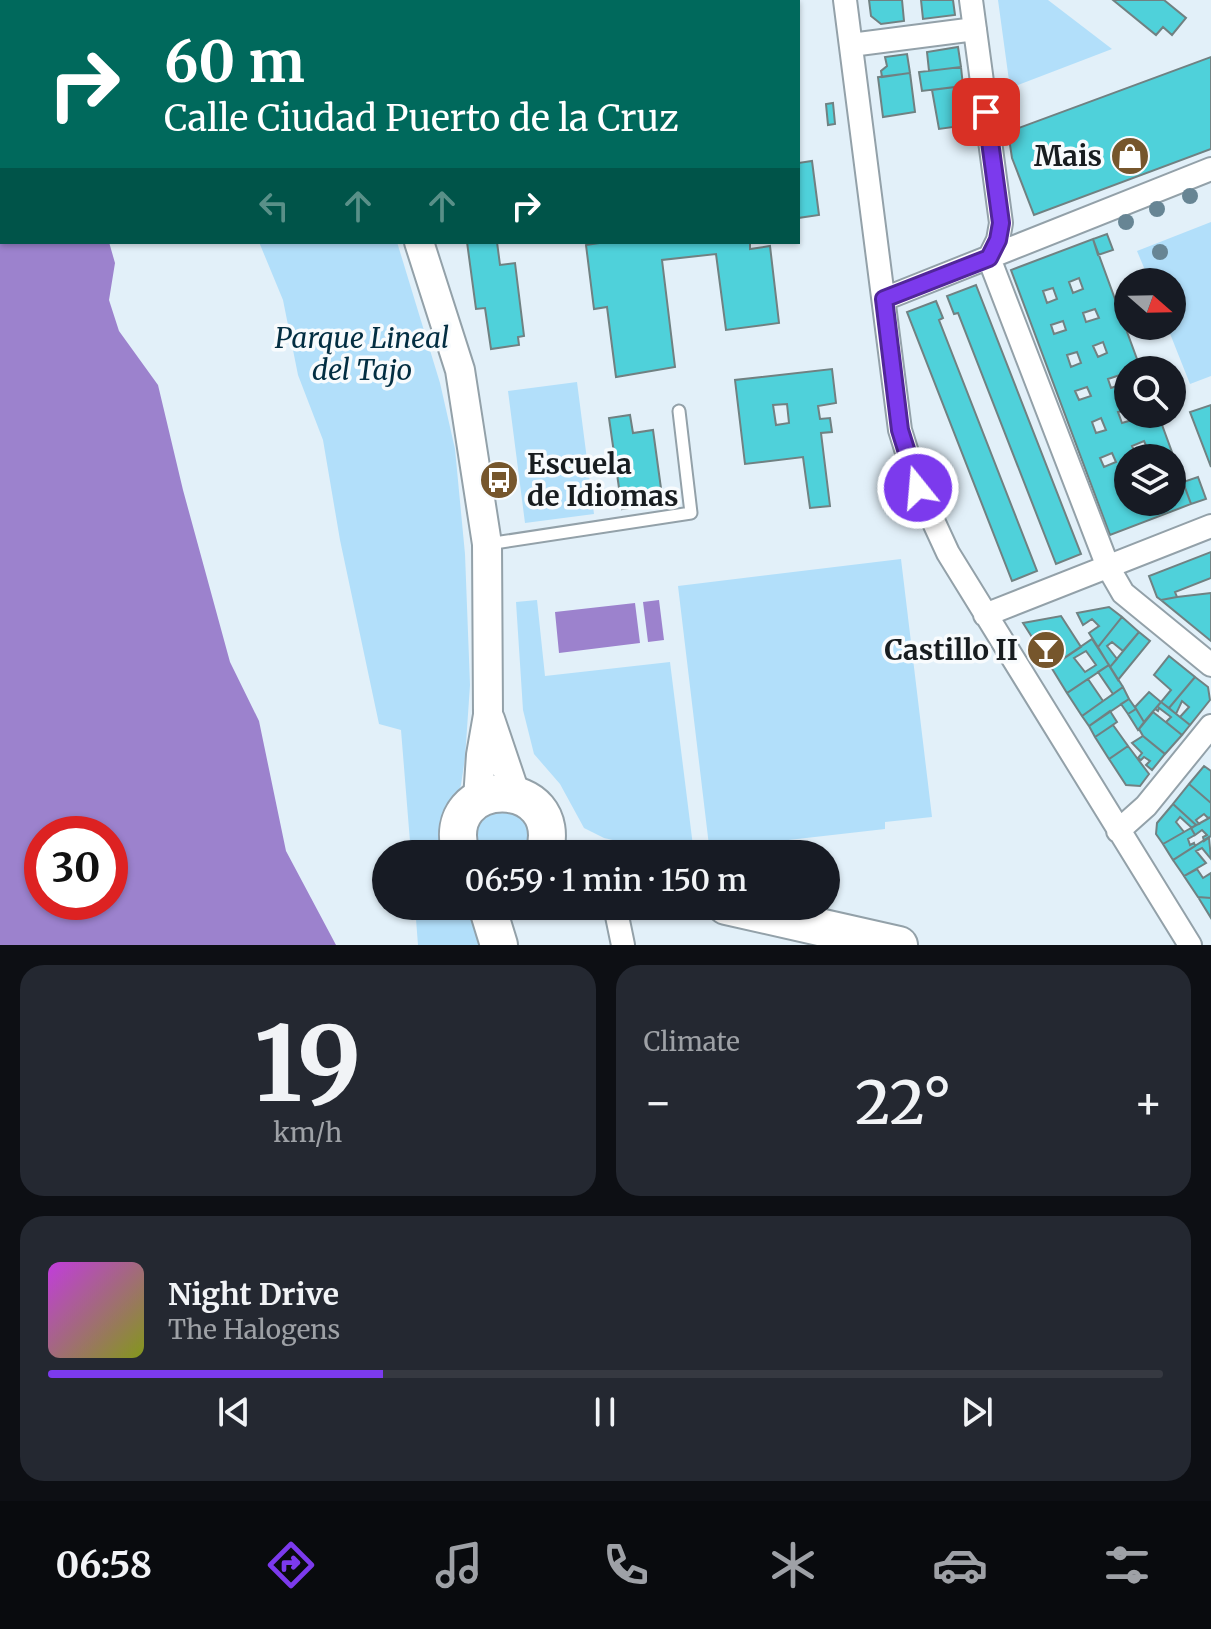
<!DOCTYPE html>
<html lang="en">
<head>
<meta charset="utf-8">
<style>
  body { margin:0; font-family:Merriweather,serif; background:#242831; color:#f1f3f6; height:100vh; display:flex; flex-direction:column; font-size:30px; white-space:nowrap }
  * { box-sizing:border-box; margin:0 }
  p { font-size:26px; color:#9ea1a6 }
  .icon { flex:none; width:44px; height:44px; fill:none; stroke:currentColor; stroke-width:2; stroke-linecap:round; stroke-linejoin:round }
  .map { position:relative; height:945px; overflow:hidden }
  .panel { display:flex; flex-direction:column; gap:20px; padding:20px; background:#0d0f14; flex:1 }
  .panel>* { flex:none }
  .guide { position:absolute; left:0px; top:0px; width:800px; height:244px; box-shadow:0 2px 6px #0004; background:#00695c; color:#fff; overflow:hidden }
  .needle { width:52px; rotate:110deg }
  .buttons { position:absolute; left:1114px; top:268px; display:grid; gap:16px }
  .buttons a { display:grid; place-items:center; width:72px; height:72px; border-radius:50%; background:#171b24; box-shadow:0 2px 6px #0004; font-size:40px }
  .speed { position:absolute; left:24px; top:816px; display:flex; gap:16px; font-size:40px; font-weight:700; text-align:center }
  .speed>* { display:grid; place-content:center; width:104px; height:104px; border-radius:50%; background:#171b24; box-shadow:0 2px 6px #0004; line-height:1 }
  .speed .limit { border:12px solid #d22; background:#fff; color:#111 }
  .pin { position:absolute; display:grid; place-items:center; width:68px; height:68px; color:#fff; margin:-34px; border-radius:16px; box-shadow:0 4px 12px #0006 }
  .me { position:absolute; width:88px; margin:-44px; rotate:343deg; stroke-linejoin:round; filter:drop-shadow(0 0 6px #0008) }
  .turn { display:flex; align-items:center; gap:28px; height:168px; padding:0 32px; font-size:36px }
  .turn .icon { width:104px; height:104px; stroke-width:2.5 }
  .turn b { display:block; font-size:56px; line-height:68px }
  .lanes { display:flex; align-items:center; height:76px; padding:0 32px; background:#0003; justify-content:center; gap:40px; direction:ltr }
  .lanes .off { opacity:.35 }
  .big { font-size:60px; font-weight:600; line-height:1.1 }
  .panel .tile { flex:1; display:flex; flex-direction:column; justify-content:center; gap:12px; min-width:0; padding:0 28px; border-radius:24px; background:#242831 }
  .panel .dial { align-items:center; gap:0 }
  .dial b { font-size:104px; line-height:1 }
  .song { display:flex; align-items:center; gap:24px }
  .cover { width:96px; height:96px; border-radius:12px; background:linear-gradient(135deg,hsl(290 70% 55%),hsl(70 70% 35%)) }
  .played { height:8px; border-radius:4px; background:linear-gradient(90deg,#7c3aed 30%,#363941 30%) }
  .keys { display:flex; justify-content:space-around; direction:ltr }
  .heat { display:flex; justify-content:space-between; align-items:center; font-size:44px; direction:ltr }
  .panel .tiles { flex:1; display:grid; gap:20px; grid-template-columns:1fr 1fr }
  .tile:last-child { grid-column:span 2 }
  .trip { position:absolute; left:372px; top:840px; width:468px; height:80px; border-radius:40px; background:#171b24; box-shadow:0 2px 6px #0004; font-weight:600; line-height:80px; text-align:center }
  .tabs { display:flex; height:128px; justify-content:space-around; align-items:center; background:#090b0e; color:#9ea1a6 }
  .tabs .icon { width:56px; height:56px }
  .tabs .active { color:#7c3aed }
  .tabs b { font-size:36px; color:#f1f3f6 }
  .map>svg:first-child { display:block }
  .green { fill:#b2dffa }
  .water { fill:#9c82cd; fill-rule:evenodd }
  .building { fill:#4fd1da; stroke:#708182; stroke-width:2; fill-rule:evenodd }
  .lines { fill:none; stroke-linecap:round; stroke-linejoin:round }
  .service-casing { stroke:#93a1a9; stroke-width:15 }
  .minor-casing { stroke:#93a1a9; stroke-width:26 }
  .tertiary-casing { stroke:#93a1a9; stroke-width:32 }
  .primary-casing { stroke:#93a1a9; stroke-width:40 }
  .service { stroke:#fff; stroke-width:11 }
  .minor { stroke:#fff; stroke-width:22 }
  .tertiary { stroke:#fff; stroke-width:28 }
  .primary { stroke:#fff; stroke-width:36 }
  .tree { fill:#678594 }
  .route-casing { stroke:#51269a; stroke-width:20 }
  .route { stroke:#7c3aed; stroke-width:14 }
  .labels { text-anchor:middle; stroke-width:7; stroke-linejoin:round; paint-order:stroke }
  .poi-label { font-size:28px; font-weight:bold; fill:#181d20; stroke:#f8fbfd; text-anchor:end }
  .park-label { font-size:28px; font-style:italic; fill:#032e42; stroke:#f8fbfd }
</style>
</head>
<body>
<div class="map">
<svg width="1211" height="945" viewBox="0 0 1211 945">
  <rect width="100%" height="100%" fill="#e2f0f9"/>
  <path class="green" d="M998,0h50l64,49 -102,39z
    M1211,222v154l-21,8 -23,-58h5v-44h-22l-13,-31z
    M259,242h138l43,141 15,66 10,105 5,131 -5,73 -4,27 -9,26 2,43h-43l-10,-124 -22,-6 -39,-184 -17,-100 -25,-65 -15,-75z
    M577,382l17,132 -69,9 -17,-132z
    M901,559l31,258 -47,5v7l-123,14 1,5 -53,6 -32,-268z
    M537,600l8,76 125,-14 24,192h-34v-3l-56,-13 -20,-10 -24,-44 -26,-30 -11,-44 -7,-108z
    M491,808l28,4c10,14 16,26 6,42h-48l-5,-24z
    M415,906h59l5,39h-61z"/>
  <path class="water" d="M0,0h87l-85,2v240h107l6,21 -6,37 10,31 39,54 25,105 47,172 29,59 27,130 50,94h-336zM42,834h68v68h-68z
    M659,600l5,40 -16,2 -5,-40z
    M635,603l5,40 -81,10 -4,-41z"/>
  <path class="building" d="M869,0h33l2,21 -23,3 -10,-8z
    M921,0h32l2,15 -32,4z
    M1113,0h51l22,18 -14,17 -9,-8 -7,8z
    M958,47l3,20 -32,4 -2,-19z
    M907,54l3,19 -28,4 -1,-6 6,-5 -2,-9z
    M1211,57v92l-177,66 -22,-57 -4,-26z
    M961,67l2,19 -41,5 -3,-19z
    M910,73l5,39 -32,5 -5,-40z
    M963,86l2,16h-4l1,7h4l2,16 -29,4 -7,-39z
    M833,103l2,21 -7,1 -2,-21z
    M812,161l7,54 -21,3v-55z
    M1107,234l6,16 -15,5 -5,-16z
    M1093,239l48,131h-13v40l-10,2 4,11 10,-3 -2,-6h28l33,90 -81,31 -99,-265zM1079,278l4,11 -10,4 -4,-11zM1053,288l4,11 -10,4 -4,-12zM1095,309l4,9 -13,4 -3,-9zM1063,321l3,9 -12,4 -3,-9zM1103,342l4,11 -9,4 -5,-11zM1077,352l4,11 -10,4 -4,-12zM1120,375l3,9 -12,4 -3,-9zM1087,387l4,9 -12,4 -4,-9zM1101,418l5,12 -10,3 -4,-11zM1144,441l4,9 -12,5 -4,-9zM1112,453l4,9 -12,5 -4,-9zM1128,458h44v44h-44v-8l-8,3 -4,-11 9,-4 3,7z
    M467,242h30l3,23 15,-2 9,73 -6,1 1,8 -28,4 -6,-41 -9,1z
    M606,242h144v7l20,-3 9,77 -53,7 -10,-76 -54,6 13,107 -59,10 -9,-70 -13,2 -8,-64z
    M976,285l105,269 -25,10 -98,-251 -4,1 -7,-18z
    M936,301l7,17 -4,2 98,251 -25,10 -105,-269z
    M832,369l4,34 -18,3 2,13 10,-1 2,14 -11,1 9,73 -20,2 -7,-51 -58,7 -10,-84zM787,404l2,19 -13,2 -3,-20z
    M1211,405v62l-21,-55z
    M630,415l3,18 20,-3 10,73 -41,6 -13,-91z
    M1198,477l8,22 -15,5 -8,-22z
    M1211,552v26l-36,14 2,5 -16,3 -4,-3 -8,-21z
    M1211,593v48l-50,-41 16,-3z
    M1109,607l13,10 -24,30 -9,-14 10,-7 -7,-7 -9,6 -6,-12z
    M1061,616l20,31 -30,20 -28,-44z
    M1122,617l17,15 -16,19 -11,-9 -5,4 10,13 -7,8 -12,-20z
    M1139,632l11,9 -32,39 -8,-13z
    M1092,639l17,26 -42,28 -16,-26zM1086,651l10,14 -11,7 -11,-14z
    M1169,656l26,21 -26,31 -8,-6 10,-12 -17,-15z
    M1109,665l14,22 -10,7 -15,-22z
    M1195,677l13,10 2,13 -20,25 -10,-8 9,-10 -7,-6 -6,13 -7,-6z
    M1088,679l15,22 -21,15 -15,-23z
    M1123,687l6,12 -40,27 -7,-10z
    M1149,692l12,10 -17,20 -9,-15z
    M1129,699l7,10 -8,5 -7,-10z
    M1161,702l29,23 -8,10 -16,-13 5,-5 -12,-9 -1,3 -3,-2z
    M1136,709l8,13 -6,8 -10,-16z
    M1110,711l7,11 -22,15 -6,-11z
    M1153,712l29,23 -17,19 -22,-18 -4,-7z
    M1113,725l15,21 -19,13 -14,-22z
    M1143,736l22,18 -13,16 -6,-5 4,-4 -6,-4 -3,3 -3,-2 4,-5 -10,-10z
    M1128,746l21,28 -9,12 -14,-1 -17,-26z
    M1204,766l7,5v32l-22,-19z
    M1189,784l22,19v14l-3,1 -4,-4 -8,6 3,4 -3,1 -23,-21z
    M1173,804l23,21 -4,3 -12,-11 -4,5 8,10 -21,12 -7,-10 1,-11z
    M1211,817v19l-7,5 -1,-4 4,-2 -5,-5 -7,5 -4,-7z
    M1191,828l4,7 -7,4 2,6 4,-2 1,3 -22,14 -10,-16z
    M1209,837l2,22 -9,-11 -6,3 10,12 -22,13 -11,-16z
    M1197,869l6,9 8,-5v25l-13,-1 -14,-21z
    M1198,897l13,1v20z"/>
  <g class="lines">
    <g class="service-casing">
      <path id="service" d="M488,544l203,-31 -12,-102"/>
    </g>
    <g class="minor-casing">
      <path id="minor" d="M845,0l55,430 18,58 30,65 242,392
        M971,0l30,223 -3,17 -9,18 119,309 15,26 88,72
        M851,45l124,-16
        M884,299l327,-130
        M985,615l226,-89
        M1118,831l28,-25 65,-80
        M620,906l-3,10 6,29"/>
    </g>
    <g class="tertiary-casing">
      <path id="tertiary" d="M333,0l1,2
        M419,242l41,128 27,174 1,171 -7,40 -3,44
        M490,719l25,74"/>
    </g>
    <g class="primary-casing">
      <path id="primary" d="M461,854c-24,-81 107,-80 83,0
        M487,906l12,39
        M726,906l173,39"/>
    </g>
    <use href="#service" class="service"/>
    <use href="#minor" class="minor"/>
    <use href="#tertiary" class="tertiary"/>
    <use href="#primary" class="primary"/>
  </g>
  <g class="tree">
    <circle cx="1190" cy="196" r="8"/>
    <circle cx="1157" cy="209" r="8"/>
    <circle cx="1126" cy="222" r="8"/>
    <circle cx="1160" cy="252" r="8"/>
  </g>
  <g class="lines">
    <g class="route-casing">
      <path id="route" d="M918,488l-18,-58 -16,-131 105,-41 9,-18 3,-17 -15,-111"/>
    </g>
    <use href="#route" class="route"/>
  </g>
  <defs>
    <g id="shop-disc" transform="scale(2)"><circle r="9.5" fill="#76562c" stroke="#f8fbfd"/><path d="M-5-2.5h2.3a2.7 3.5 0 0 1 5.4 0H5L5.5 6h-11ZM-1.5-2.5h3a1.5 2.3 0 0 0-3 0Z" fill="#fff"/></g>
    <g id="bus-disc" transform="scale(2)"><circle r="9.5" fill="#76562c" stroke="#f8fbfd"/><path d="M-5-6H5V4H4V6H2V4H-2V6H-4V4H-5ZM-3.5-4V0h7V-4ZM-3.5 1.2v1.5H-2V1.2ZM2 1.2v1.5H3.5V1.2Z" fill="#fff"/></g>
    <g id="bar-disc" transform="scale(2)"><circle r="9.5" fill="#76562c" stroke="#f8fbfd"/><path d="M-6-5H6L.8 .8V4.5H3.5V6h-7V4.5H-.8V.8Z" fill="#fff"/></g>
  </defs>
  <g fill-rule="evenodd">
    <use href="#shop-disc" x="1130" y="156"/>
    <use href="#bus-disc" x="499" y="480"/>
    <use href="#bar-disc" x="1046" y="650"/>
  </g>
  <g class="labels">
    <g class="poi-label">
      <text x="1102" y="166">Mais</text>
      <text x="527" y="474" text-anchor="start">Escuela<tspan x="527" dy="32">de Idiomas</tspan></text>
      <text x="1018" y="660">Castillo II</text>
    </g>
    <g class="park-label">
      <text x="362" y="348">Parque Lineal<tspan x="362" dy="32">del Tajo</tspan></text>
    </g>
  </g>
</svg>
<div class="buttons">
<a><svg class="needle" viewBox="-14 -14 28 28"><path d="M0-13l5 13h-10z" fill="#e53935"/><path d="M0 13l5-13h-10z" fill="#9ea1a6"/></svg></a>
<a><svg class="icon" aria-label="search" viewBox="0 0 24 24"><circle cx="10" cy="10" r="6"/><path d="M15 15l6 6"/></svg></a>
<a><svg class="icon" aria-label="layers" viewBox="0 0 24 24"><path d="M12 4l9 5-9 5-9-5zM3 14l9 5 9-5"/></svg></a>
</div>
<div class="speed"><div class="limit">30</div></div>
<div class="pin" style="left:986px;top:112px;background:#d93025"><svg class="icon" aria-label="arrive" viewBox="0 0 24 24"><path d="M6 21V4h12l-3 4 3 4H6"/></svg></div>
<svg class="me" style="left:918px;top:488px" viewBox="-20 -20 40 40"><circle r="17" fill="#7c3aed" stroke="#fff" stroke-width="3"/><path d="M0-11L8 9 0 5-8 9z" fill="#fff"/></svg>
<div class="trip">06:59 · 1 min · 150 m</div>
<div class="guide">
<div class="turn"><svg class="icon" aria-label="right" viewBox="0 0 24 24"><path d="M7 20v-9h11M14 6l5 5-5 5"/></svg><div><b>60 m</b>Calle Ciudad Puerto de la Cruz</div></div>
<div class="lanes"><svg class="icon off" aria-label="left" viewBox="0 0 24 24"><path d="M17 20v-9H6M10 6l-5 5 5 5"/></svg><svg class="icon off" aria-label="ahead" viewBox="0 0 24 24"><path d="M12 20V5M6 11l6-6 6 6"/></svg><svg class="icon off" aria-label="ahead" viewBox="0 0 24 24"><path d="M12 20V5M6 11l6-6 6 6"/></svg><svg class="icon" aria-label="right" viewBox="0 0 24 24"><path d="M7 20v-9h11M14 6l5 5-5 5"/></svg></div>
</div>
</div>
<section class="panel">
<div class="tiles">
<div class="tile dial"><b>19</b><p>km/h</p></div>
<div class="tile"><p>Climate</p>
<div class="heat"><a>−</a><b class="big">22°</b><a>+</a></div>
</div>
<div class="tile">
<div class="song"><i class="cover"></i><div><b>Night Drive</b><p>The Halogens</p></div></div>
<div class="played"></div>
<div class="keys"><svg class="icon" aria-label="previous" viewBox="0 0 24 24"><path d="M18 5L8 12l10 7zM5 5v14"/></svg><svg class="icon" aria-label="pause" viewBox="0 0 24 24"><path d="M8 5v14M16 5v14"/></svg><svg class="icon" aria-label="next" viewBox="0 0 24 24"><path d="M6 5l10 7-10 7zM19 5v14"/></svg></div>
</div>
</div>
</section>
<nav class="tabs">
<b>06:58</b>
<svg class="icon active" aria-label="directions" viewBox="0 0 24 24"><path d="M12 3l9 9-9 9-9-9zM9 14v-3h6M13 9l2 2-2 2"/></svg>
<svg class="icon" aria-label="music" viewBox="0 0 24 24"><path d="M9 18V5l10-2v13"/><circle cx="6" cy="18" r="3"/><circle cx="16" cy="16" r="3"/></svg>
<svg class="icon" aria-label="phone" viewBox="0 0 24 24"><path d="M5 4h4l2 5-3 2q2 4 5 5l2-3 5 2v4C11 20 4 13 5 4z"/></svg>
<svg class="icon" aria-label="climate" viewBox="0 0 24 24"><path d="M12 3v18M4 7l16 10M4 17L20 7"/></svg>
<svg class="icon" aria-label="car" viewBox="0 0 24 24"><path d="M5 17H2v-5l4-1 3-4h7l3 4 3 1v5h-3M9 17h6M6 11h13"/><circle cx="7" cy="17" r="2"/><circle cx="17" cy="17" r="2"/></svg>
<svg class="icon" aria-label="filters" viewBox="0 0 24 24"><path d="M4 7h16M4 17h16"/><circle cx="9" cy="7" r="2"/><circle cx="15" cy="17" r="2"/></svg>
</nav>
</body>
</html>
